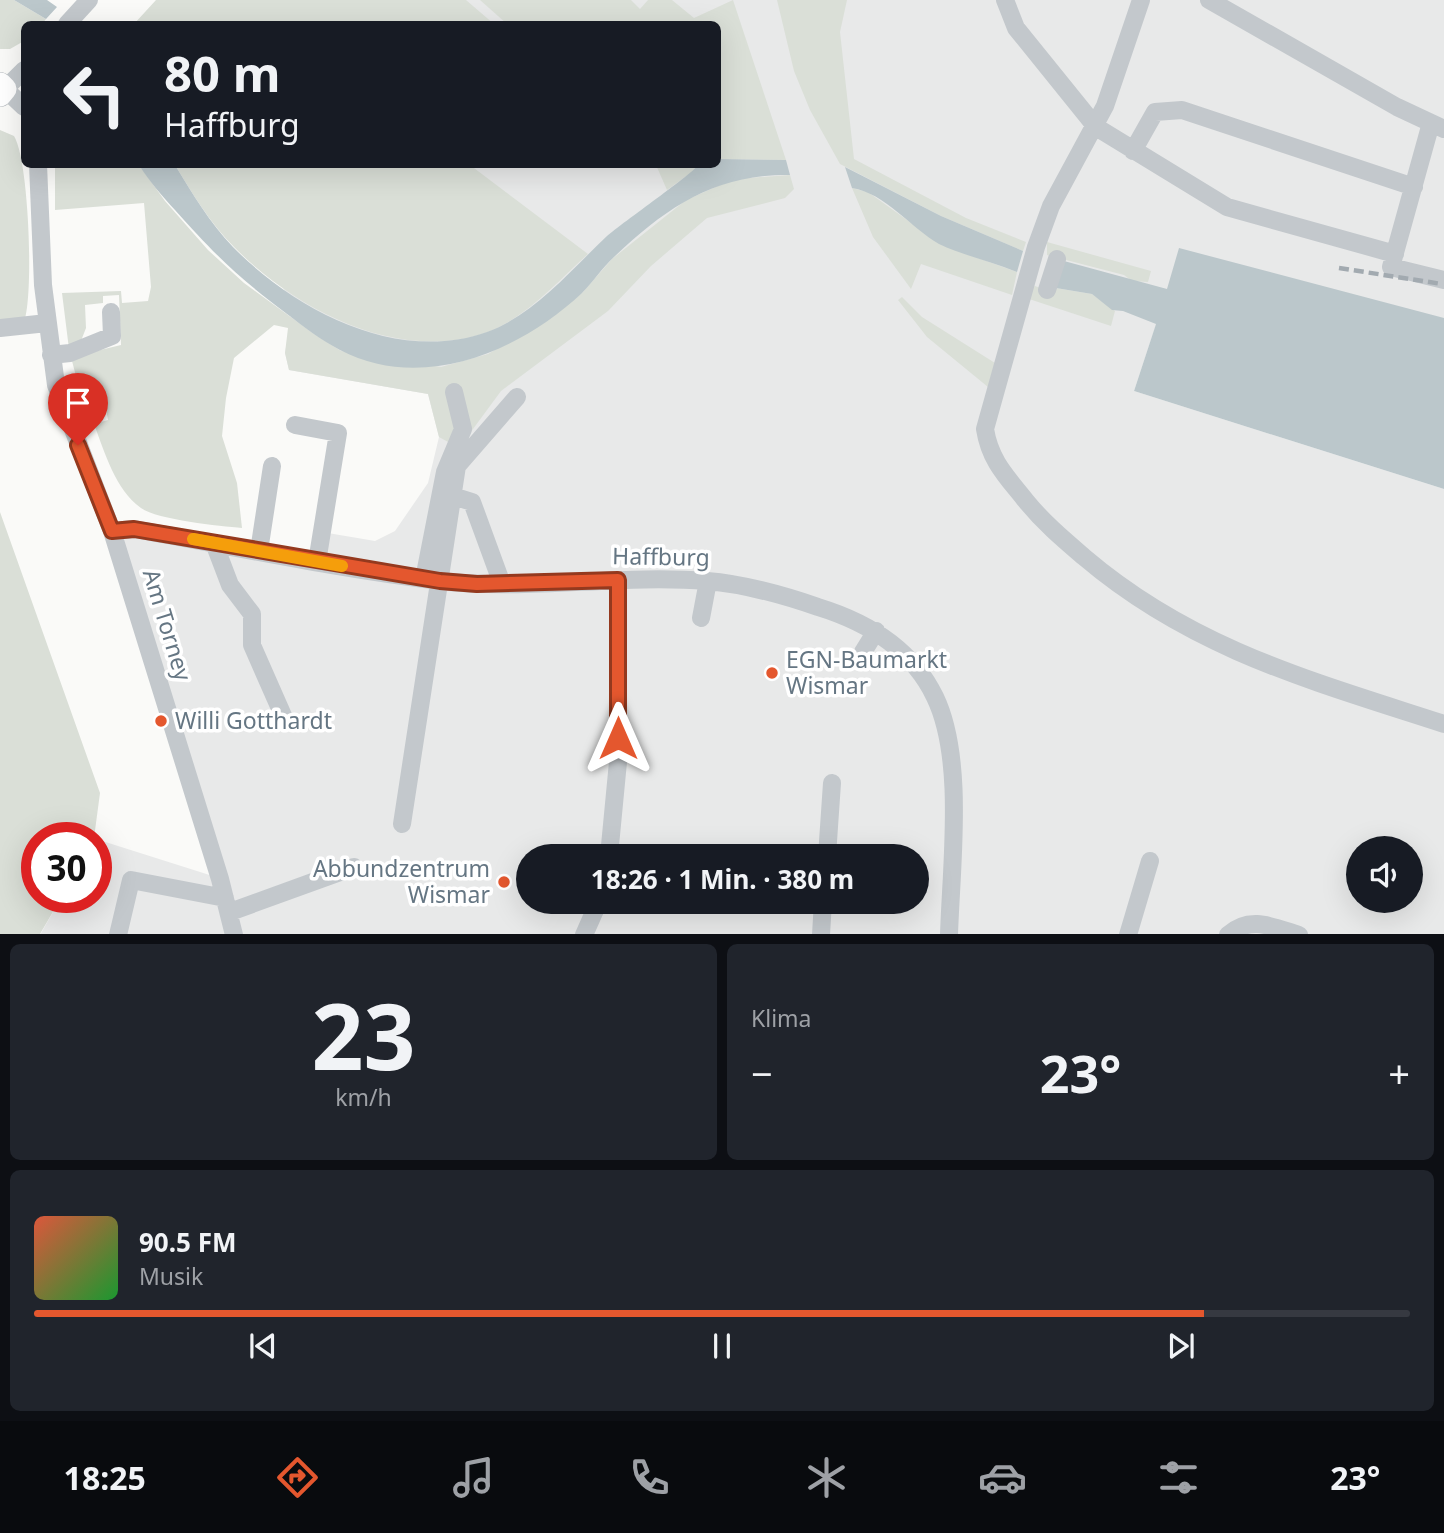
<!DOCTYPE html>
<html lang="de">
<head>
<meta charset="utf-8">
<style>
  body { margin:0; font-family:"Noto Sans",sans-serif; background:#20242c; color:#f1f3f6; height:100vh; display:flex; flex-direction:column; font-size:26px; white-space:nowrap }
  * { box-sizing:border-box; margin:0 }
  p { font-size:23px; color:#9ea1a6 }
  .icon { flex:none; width:38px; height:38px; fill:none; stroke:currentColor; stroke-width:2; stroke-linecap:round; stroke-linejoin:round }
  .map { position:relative; height:934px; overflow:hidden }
  .drawer { display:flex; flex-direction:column; gap:10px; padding:10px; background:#0d0f14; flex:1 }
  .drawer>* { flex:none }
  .guide { position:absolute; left:21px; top:21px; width:700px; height:147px; border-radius:10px; box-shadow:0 7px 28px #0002; background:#171b24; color:#f1f3f6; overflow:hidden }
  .fabs { position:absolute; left:1346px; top:836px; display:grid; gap:14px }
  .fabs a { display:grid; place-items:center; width:77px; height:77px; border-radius:50%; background:#171b24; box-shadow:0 7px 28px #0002; font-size:35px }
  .speed { position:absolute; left:21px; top:822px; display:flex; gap:14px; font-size:35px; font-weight:700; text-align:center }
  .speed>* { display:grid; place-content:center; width:91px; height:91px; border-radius:50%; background:#171b24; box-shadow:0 7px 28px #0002; line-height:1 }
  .speed .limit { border:10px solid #d22; background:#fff; color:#111 }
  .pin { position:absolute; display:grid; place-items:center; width:60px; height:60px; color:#fff; margin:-72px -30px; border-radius:50% 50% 50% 0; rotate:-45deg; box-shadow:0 0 7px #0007 }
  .pin .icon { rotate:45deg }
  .me { position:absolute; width:77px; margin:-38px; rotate:0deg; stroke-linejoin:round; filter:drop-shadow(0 0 5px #0008) }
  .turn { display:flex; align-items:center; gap:24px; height:147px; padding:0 28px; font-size:32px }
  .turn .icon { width:91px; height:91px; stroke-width:2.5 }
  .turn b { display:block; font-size:49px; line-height:60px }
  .big { font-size:52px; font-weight:700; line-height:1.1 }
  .drawer .widget { flex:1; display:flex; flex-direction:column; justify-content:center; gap:10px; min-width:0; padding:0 24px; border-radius:10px; background:#20242c }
  .drawer .dial { align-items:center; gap:0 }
  .dial b { font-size:91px; line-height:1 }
  .song { display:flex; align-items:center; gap:21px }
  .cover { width:84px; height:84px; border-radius:10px; background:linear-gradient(135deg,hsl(10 70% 55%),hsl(130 70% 35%)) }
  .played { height:7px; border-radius:4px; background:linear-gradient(90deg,#e4572e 85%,#363941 85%) }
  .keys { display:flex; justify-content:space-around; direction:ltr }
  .heat { display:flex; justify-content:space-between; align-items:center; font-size:38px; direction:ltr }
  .drawer .tiles { flex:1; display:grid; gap:10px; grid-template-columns:1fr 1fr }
  .widget:last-child { grid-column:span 2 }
  .trip { position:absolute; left:516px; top:844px; width:413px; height:70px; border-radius:35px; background:#171b24; box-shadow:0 7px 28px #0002; font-weight:700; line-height:70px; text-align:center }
  .tab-bar { display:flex; height:112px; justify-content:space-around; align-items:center; background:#090b0e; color:#9ea1a6 }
  .tab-bar .icon { width:49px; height:49px }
  .tab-bar .on { color:#e4572e }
  .tab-bar b { font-size:32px; color:#f1f3f6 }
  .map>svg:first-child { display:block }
  .built { fill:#e8e9e9; fill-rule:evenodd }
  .green { fill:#dadfd7 }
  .water { fill:#bbc7cb }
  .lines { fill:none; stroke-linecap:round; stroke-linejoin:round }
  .major-casing { stroke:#b5babe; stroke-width:24 }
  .minor { stroke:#c3c8cc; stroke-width:18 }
  .major { stroke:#fff; stroke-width:23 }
  .rail { stroke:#a2aab0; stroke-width:4.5; stroke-dasharray:10 5; stroke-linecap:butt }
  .route-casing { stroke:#94391e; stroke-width:18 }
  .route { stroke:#e4572e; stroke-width:12 }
  .slow { stroke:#f59e0b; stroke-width:12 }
  .poi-dot { fill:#e4572e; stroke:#fff; stroke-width:2.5 }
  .labels { text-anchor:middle; stroke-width:7; stroke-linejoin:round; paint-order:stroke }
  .street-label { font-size:23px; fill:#657683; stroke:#fff }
  .poi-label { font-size:23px; fill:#657683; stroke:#fff; text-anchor:start }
</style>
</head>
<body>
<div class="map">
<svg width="1444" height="935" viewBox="0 0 1444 935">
  <rect width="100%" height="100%" fill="#fafaf8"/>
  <path class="built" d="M317,0h1127v319l-282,-12 -28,84 310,98v445l-1404,1 21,-37h35v-59l123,39 -107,-347 205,31 5,-30 53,9 20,-10 33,-48 11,-46 -11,-43 -139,-24 -4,-17 8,-46 -73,-142 498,-1v-140h-436zM1358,849h52v52h-52zM528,856h389v45h-389z"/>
  <path class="green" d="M0,0h14l32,19 -4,5h-18v17l-14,8h-10z
    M156,0h310l28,24h-360z
    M480,0h151l9,9 8,-9h24l22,18 39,-18 53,160 -68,-1v-135h-211z
    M777,0h70l-7,32 14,127 112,59 60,24 -3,9 -82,-35 -101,-52 -30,-54 -16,-39z
    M0,130l14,6c15,24 20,160 10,186l-24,-1z
    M55,165h84l26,36 43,49 36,33 70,51 27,17 100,16 47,-13 69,-41 26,-21 29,-33 74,-59 48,-21 56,-4 4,14 -9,9 -78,20 -56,48 -43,45 -107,80 -42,57 -20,-11 -11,-43 -139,-24 -4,-17 3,-25 -14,-3 -40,33 -8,40 -4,38 15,47 5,45c-22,-2 -84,-8 -101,-20 -26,-19 -36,-55 -47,-84l14,-4 -6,-34 -23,2 -8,-31 50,-12 -2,-50 -16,1v7l-18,2 1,23 -7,18 -10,3 -7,-56 59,-2 1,12 26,-2 3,-14 -7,-84 -89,7z
    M175,165h295l118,89c-30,27 -61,63 -100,78 -89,32 -192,-22 -254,-85 -24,-24 -42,-54 -59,-82z
    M656,165h42l1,2 -32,23z
    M852,188l16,4 74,53 75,27 -5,23 -91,-31 -10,25 -38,-52z
    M1047,242l104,29 -3,11 -16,-1 -8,-6 -77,-20z
    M1035,286l19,7 2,-5 36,6 23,17 -4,15 -82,-27 2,-11z
    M902,297l20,20 73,46 -7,24 -61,-50 -29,-37z
    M0,512l100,281 -6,45h-57v60h24l-21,36h-40z"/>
  <path class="water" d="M14,0h33l10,7 -11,12z
    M718,159l68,1 4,15c-75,-1 -123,32 -176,82 -12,11 -21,25 -32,36 -63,59 -160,100 -242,57 -19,-10 -36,-23 -53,-36 -47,-35 -73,-60 -112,-104 -13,-14 -26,-29 -36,-45h36c17,28 35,58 58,82 63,64 165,117 254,85 47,-17 85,-63 120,-96 15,-13 88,-64 91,-71l20,-1z
    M845,167l96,49 82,35 -6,21c-26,-11 -53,-16 -78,-28 -28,-16 -54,-51 -87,-56z
    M1179,248l265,70v171l-310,-98 22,-67 -33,-13 -11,-1 -20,-16 -36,-6 8,-27 103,28z"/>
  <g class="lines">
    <g class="major-casing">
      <path id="major" d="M0,84l5,5 -5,6"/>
    </g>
    <path class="minor" d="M1005,0l11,28 80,99 131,80 168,47
      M1141,0l-36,106 -54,100 -15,41 -51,182c5,32 22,48 41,72 18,22 37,38 58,56 108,92 228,124 360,167
      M1209,0l188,107 47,22
      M67,24l22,-24
      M24,70l-19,19 19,18
      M1431,123l-40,144 53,13
      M1133,151l22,-39 27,-2 232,77
      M38,164l5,121 13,100 56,146 108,348 14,56
      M1047,290l10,-31
      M0,328l47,-5
      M51,355l19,-2 42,-17 -1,-24
      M295,425l43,8 -21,129
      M453,496l19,6 30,82
      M112,531l22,-2c102,18 204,40 306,52 89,10 179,-7 267,0 38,3 76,14 111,26 49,15 94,42 117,90 30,62 16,169 14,238
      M214,543l16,42 22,29v31l33,75
      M259,551l13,-85
      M424,579l21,-107 18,-43 -9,-37
      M701,618l7,-37
      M863,652l13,-21
      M402,824l55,-358 60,-69
      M609,856l9,-94v-182
      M827,856l5,-73
      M230,912l124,-45
      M118,935l13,-55 94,18
      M584,935l15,-34
      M821,935l2,-34
      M1128,935l22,-74
      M1228,935c22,-20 45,-8 71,0"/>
    <use href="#major" class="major"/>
    <path class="rail" d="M1339,268l103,16"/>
  </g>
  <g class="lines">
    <g class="route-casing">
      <path id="route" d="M78,445l34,86 22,-2 306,52 37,3 141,-4v158"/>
    </g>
    <use href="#route" class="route"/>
    <path class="slow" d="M193,539l149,27"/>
  </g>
  <g class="poi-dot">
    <circle cx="772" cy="673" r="7"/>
    <circle cx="161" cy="721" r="7"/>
    <circle cx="504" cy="882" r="7"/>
  </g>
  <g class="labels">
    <g class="street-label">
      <text transform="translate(661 557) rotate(1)" y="8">Haffburg</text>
      <text transform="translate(167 625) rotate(73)" y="8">Am Torney</text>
    </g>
    <g class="poi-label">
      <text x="786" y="668">EGN-Baumarkt<tspan x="786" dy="26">Wismar</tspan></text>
      <text x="175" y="729">Willi Gotthardt</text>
      <text x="490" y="877" text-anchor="end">Abbundzentrum<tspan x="490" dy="26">Wismar</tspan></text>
    </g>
  </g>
</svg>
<div class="fabs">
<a><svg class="icon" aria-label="sound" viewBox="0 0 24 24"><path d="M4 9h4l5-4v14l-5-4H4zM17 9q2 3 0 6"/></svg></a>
</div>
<div class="speed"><div class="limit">30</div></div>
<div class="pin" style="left:78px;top:445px;background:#d93025"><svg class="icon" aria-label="arrive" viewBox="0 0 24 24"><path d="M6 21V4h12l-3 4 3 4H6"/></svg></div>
<svg class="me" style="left:618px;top:738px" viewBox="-20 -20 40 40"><path d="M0-17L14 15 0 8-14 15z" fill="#e4572e" stroke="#fff" stroke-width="4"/></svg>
<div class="trip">18:26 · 1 Min. · 380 m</div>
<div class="guide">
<div class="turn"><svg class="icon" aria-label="left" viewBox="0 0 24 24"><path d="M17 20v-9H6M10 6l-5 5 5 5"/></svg><div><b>80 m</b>Haffburg</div></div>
</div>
</div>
<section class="drawer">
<div class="tiles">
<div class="widget dial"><b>23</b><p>km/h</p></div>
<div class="widget"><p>Klima</p>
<div class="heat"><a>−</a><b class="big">23°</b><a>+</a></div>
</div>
<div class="widget">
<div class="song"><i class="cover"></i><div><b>90.5 FM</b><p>Musik</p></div></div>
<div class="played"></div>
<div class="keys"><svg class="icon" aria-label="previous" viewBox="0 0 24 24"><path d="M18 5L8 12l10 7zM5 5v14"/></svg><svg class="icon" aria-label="pause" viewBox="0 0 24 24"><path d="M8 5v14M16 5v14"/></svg><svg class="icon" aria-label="next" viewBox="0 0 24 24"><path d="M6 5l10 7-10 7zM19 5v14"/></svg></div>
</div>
</div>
</section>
<nav class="tab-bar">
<b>18:25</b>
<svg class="icon on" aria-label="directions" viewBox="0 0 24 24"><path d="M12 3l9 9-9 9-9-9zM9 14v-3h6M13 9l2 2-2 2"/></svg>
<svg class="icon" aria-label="music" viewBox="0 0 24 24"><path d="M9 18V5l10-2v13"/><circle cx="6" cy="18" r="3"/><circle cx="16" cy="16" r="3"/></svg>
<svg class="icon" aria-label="phone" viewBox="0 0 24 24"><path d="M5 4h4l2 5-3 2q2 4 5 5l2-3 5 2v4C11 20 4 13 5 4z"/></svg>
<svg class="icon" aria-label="climate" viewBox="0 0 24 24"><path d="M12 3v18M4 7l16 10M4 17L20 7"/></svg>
<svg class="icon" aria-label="car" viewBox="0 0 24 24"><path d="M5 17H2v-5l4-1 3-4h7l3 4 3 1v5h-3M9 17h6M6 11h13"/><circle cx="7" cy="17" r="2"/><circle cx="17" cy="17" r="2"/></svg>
<svg class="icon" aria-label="filters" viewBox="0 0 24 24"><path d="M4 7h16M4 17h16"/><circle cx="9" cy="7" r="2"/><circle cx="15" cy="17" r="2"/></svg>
<b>23°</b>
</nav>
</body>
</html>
